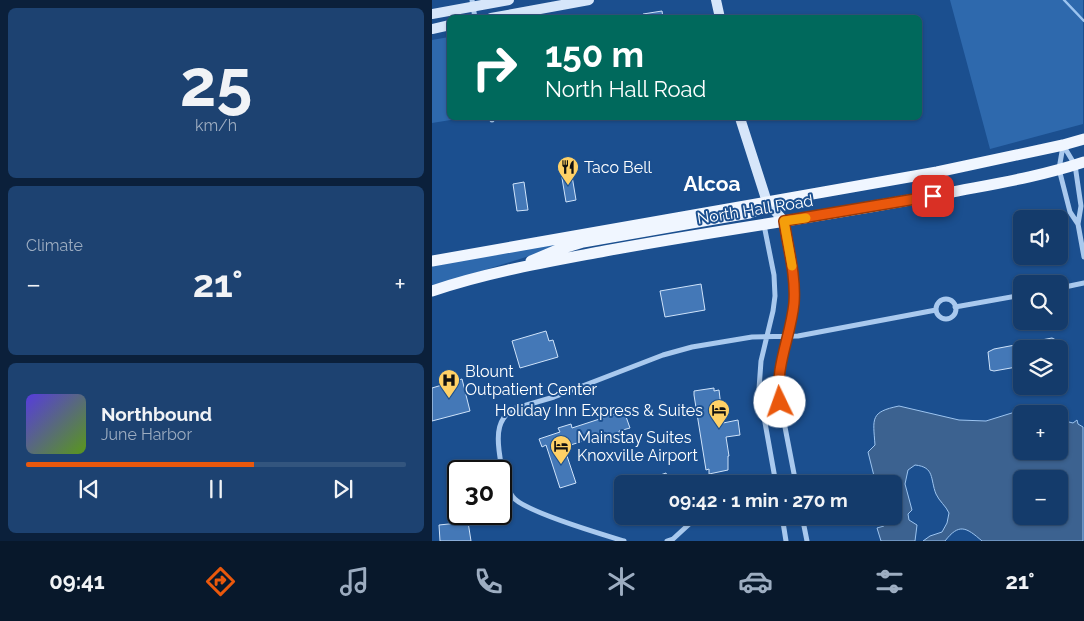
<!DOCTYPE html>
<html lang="en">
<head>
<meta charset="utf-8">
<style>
  body { margin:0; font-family:Raleway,sans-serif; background:#1d4271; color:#f1f3f6; height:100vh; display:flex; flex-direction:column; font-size:19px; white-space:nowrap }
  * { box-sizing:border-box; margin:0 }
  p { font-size:16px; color:#9dadc1 }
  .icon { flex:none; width:28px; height:28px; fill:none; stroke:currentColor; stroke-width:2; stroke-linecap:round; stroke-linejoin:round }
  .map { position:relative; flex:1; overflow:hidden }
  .sheet { display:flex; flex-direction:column; gap:8px; padding:8px; background:#0b203b; width:432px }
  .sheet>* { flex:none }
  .banner { position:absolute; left:15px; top:15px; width:475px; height:105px; border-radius:8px; box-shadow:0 1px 4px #0004,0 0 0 1px #33557e; background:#00695c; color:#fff; overflow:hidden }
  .controls { position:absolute; left:581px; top:210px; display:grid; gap:10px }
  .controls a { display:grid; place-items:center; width:55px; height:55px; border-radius:8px; background:#143b6b; box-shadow:0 1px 4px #0004,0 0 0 1px #33557e; font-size:25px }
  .speed { position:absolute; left:15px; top:460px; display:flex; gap:10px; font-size:25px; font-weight:700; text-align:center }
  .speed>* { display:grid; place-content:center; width:65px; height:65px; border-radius:50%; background:#143b6b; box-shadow:0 1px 4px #0004,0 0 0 1px #33557e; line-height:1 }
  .speed .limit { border:2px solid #111; border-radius:8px; background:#fff; color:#111 }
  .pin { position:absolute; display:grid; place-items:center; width:42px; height:42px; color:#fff; margin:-21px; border-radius:10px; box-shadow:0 2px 8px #0006 }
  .me { position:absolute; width:55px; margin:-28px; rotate:357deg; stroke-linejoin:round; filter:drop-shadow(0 0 4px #0008) }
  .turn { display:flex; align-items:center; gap:18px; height:105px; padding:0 15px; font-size:22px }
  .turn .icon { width:65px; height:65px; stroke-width:2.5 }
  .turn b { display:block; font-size:35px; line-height:42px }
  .big { font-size:38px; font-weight:700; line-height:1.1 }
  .sheet .card { flex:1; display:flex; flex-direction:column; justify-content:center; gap:8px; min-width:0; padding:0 18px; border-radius:8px; background:#1d4271 }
  .sheet .dial { align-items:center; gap:0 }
  .dial b { font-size:65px; line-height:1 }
  .song { display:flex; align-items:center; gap:15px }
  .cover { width:60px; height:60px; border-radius:8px; background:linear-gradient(135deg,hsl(250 70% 55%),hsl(90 70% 35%)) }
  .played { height:5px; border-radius:2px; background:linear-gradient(90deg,#ea580c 60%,#33557e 60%) }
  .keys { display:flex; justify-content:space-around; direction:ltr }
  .heat { display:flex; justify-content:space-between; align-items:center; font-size:28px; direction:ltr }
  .trip { position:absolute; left:182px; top:475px; width:288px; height:50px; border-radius:8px; background:#143b6b; box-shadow:0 1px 4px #0004,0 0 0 1px #33557e; font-weight:700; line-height:50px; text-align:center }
  .menu { display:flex; height:80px; justify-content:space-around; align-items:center; background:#08182b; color:#9dadc1 }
  .menu .icon { width:35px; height:35px }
  .menu .current { color:#ea580c }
  .menu b { font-size:22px; color:#f1f3f6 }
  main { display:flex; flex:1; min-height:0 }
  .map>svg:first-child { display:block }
  .green { fill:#2e69ad }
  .water { fill:#3c6290; stroke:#9cc4f0; fill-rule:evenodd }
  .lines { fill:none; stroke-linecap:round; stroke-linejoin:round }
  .stream { stroke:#9cc4f0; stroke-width:2.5 }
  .building { fill:#4478b7; stroke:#cfe3fa }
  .minor { stroke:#a9c9ee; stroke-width:5 }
  .secondary { stroke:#d6e6fa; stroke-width:10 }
  .primary { stroke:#f0f6ff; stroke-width:11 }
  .route-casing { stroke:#983908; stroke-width:12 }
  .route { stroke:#ea580c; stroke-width:9 }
  .slow { stroke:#f59e0b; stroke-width:9 }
  .labels { text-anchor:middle; stroke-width:4; stroke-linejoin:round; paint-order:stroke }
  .poi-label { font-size:16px; fill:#fff; stroke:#1b4f8f; text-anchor:start }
  .street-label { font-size:16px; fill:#fff; stroke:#1b4f8f }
  .district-label { font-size:21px; font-weight:bold; fill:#fff; stroke:#1b4f8f }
</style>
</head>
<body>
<main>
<section class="sheet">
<div class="card dial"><b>25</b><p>km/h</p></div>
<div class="card"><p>Climate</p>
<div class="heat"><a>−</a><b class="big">21°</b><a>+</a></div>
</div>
<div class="card">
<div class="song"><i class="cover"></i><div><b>Northbound</b><p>June Harbor</p></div></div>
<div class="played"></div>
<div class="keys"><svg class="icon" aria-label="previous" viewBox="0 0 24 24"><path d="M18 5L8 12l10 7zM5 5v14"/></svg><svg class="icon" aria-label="pause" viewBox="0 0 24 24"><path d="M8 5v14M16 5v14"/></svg><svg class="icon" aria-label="next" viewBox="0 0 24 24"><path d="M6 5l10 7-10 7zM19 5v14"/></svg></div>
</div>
</section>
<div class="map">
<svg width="652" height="541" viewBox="0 0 652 541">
  <rect width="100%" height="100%" fill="#1b4f8f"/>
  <path class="green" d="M518,0h133v124l-93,25z
    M17,37l1,81h13l-31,5v-83z
    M151,239l-146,46 -5,2v-21z"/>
  <path class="water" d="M467,406l60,14 27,1 29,-9 7,13v26h38v-24l9,-5 4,1 4,-3 1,4 5,3v114h-101c-16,-14 -23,-18 -37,0h-22l7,-5 12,-4 5,-9 2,-10c-3,-7 -10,-12 -13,-19 -6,-15 -1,-27 -21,-29l-7,5 -3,14 7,26 -4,4 1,6 8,5 -2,16h-34l-4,-13 7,-2 -2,-10h11v-32h-17l-8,-32 7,-7c-2,-27 -5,-33 24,-39zM590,479h38v37h-38z"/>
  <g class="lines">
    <path class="stream" d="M632,0l20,21"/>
  </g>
  <path class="building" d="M230,11l1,7h-19l-1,-4z
    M139,170l5,30 -10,2 -5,-30z
    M92,182l4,28 -11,1 -4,-27z
    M269,284l4,26 -40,7 -5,-26z
    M114,331l3,10 4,-1 5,17 -38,11 -8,-27z
    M620,338l4,2 2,9h-36v17l-28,5 -4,-1 -2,-18 6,-3z
    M30,379l8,32 -38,10v-33z
    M282,388v3l5,-1 4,33 15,-3 2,15 -14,2 3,19h-1v14l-19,4v-5l-3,1 -12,-75v-4z
    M192,411l6,17 -11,3 1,5 -12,4 -2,-6 -42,13 12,36 -16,5 -14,-43 -4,2 -3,-8 21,-7 -2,-4 13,-4 1,4z
    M234,473l4,11h-31l-1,-1z
    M191,489v27h-1l-8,-24z
    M36,522l3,19h-31l-1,-16z"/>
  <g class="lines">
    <path class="minor" d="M40,0l3,18
      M60,118v2
      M631,145l12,20 6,41 -3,18 6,33
      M631,146l-4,23 11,43 8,12
      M352,221l9,56 2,18 -4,25 -11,49 -2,22 18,93
      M332,225l10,50 1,21 -2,15 -12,50 -2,28 17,95
      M628,288l24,-5
      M504 309a10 10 0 1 1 20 0a10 10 0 1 1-20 0Z
      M523,307l67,-12
      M350,516l4,25
      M370,516l5,25
      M192,541c-20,-6 -101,-30 -111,-44 -10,-12 -12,-32 -14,-47 -2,-17 -1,-31 14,-41l41,-12 109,-42 29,-8 60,-10 46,-1 138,-26
      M235,541l6,-2 25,-23"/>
    <path class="secondary" d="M284,0l4,18
      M0,14l77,-14
      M59,18l98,-18
      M0,29l18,-4
      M308,118l27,84 17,19"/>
    <path class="primary" d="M0,261l505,-89 126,-27 21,-6
      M99,261l26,-11 26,-8 166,-29 11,-4 6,-6
      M0,291c56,-19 115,-29 173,-40 114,-21 229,-36 342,-58 46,-9 92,-16 137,-31"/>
  </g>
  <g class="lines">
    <g class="route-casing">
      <path id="route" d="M348,402c-6,-34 11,-66 14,-99 2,-28 -6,-55 -10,-82l149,-25"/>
    </g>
    <use href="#route" class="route"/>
    <path class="slow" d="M360,266l-8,-45 22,-3"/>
  </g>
  <defs>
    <g id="restaurant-pin" transform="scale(1.125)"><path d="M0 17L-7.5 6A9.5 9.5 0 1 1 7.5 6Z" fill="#ffd166" stroke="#1b4f8f"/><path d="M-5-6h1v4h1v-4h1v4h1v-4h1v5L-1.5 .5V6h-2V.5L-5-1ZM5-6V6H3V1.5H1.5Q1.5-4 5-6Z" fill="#111"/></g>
    <g id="hospital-pin" transform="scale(1.125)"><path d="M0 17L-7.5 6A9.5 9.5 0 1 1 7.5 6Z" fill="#ffd166" stroke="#1b4f8f"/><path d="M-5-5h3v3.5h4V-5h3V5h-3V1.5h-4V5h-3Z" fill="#111"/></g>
    <g id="hotel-pin" transform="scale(1.125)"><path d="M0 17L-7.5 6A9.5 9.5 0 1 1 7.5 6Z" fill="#ffd166" stroke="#1b4f8f"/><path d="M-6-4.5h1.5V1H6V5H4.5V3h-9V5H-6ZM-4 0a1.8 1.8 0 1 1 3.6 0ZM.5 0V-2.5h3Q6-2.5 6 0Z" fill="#111"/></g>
  </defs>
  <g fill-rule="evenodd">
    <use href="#restaurant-pin" x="136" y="167"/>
    <use href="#hospital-pin" x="17" y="380"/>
    <use href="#hotel-pin" x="287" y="410"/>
    <use href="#hotel-pin" x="129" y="446"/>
  </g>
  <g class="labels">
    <g class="poi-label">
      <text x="152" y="173">Taco Bell</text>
      <text x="33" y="377">Blount<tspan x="33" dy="18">Outpatient Center</tspan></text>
      <text x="271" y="416" text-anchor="end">Holiday Inn Express &amp; Suites</text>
      <text x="145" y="443">Mainstay Suites<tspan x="145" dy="18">Knoxville Airport</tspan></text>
    </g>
    <g class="street-label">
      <text transform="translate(323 209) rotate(-9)" y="6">North Hall Road</text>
    </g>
    <g class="district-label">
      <text x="280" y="191">Alcoa</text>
    </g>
  </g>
</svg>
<div class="controls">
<a><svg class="icon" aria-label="sound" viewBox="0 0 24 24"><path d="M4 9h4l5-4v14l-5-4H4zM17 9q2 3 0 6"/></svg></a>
<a><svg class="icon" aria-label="search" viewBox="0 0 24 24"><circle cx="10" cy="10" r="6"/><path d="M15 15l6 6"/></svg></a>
<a><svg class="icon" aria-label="layers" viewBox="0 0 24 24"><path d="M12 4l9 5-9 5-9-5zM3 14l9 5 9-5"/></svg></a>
<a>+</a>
<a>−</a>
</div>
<div class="speed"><div class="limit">30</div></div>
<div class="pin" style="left:501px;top:196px;background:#d93025"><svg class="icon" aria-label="arrive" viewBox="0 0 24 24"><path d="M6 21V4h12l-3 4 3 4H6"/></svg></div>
<svg class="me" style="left:348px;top:402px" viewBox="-20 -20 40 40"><circle r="19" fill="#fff"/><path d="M0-13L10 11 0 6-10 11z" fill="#ea580c"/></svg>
<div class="trip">09:42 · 1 min · 270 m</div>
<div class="banner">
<div class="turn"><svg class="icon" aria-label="right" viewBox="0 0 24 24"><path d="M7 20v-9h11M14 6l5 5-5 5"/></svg><div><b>150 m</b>North Hall Road</div></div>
</div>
</div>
</main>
<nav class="menu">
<b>09:41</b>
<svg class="icon current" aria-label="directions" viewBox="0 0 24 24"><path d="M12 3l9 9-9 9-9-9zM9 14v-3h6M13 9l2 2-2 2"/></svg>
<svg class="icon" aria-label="music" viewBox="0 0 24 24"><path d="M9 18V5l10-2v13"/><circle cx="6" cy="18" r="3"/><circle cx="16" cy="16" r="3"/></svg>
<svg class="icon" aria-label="phone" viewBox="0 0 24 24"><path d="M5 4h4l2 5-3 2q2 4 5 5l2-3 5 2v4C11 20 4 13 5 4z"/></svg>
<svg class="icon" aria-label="climate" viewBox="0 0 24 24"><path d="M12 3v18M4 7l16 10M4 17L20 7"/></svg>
<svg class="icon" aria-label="car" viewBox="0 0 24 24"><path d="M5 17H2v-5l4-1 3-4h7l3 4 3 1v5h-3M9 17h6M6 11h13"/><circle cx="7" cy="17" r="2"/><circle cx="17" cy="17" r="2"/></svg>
<svg class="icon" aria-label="filters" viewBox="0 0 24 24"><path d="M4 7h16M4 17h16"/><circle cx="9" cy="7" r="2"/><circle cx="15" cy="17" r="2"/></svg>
<b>21°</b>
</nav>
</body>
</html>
